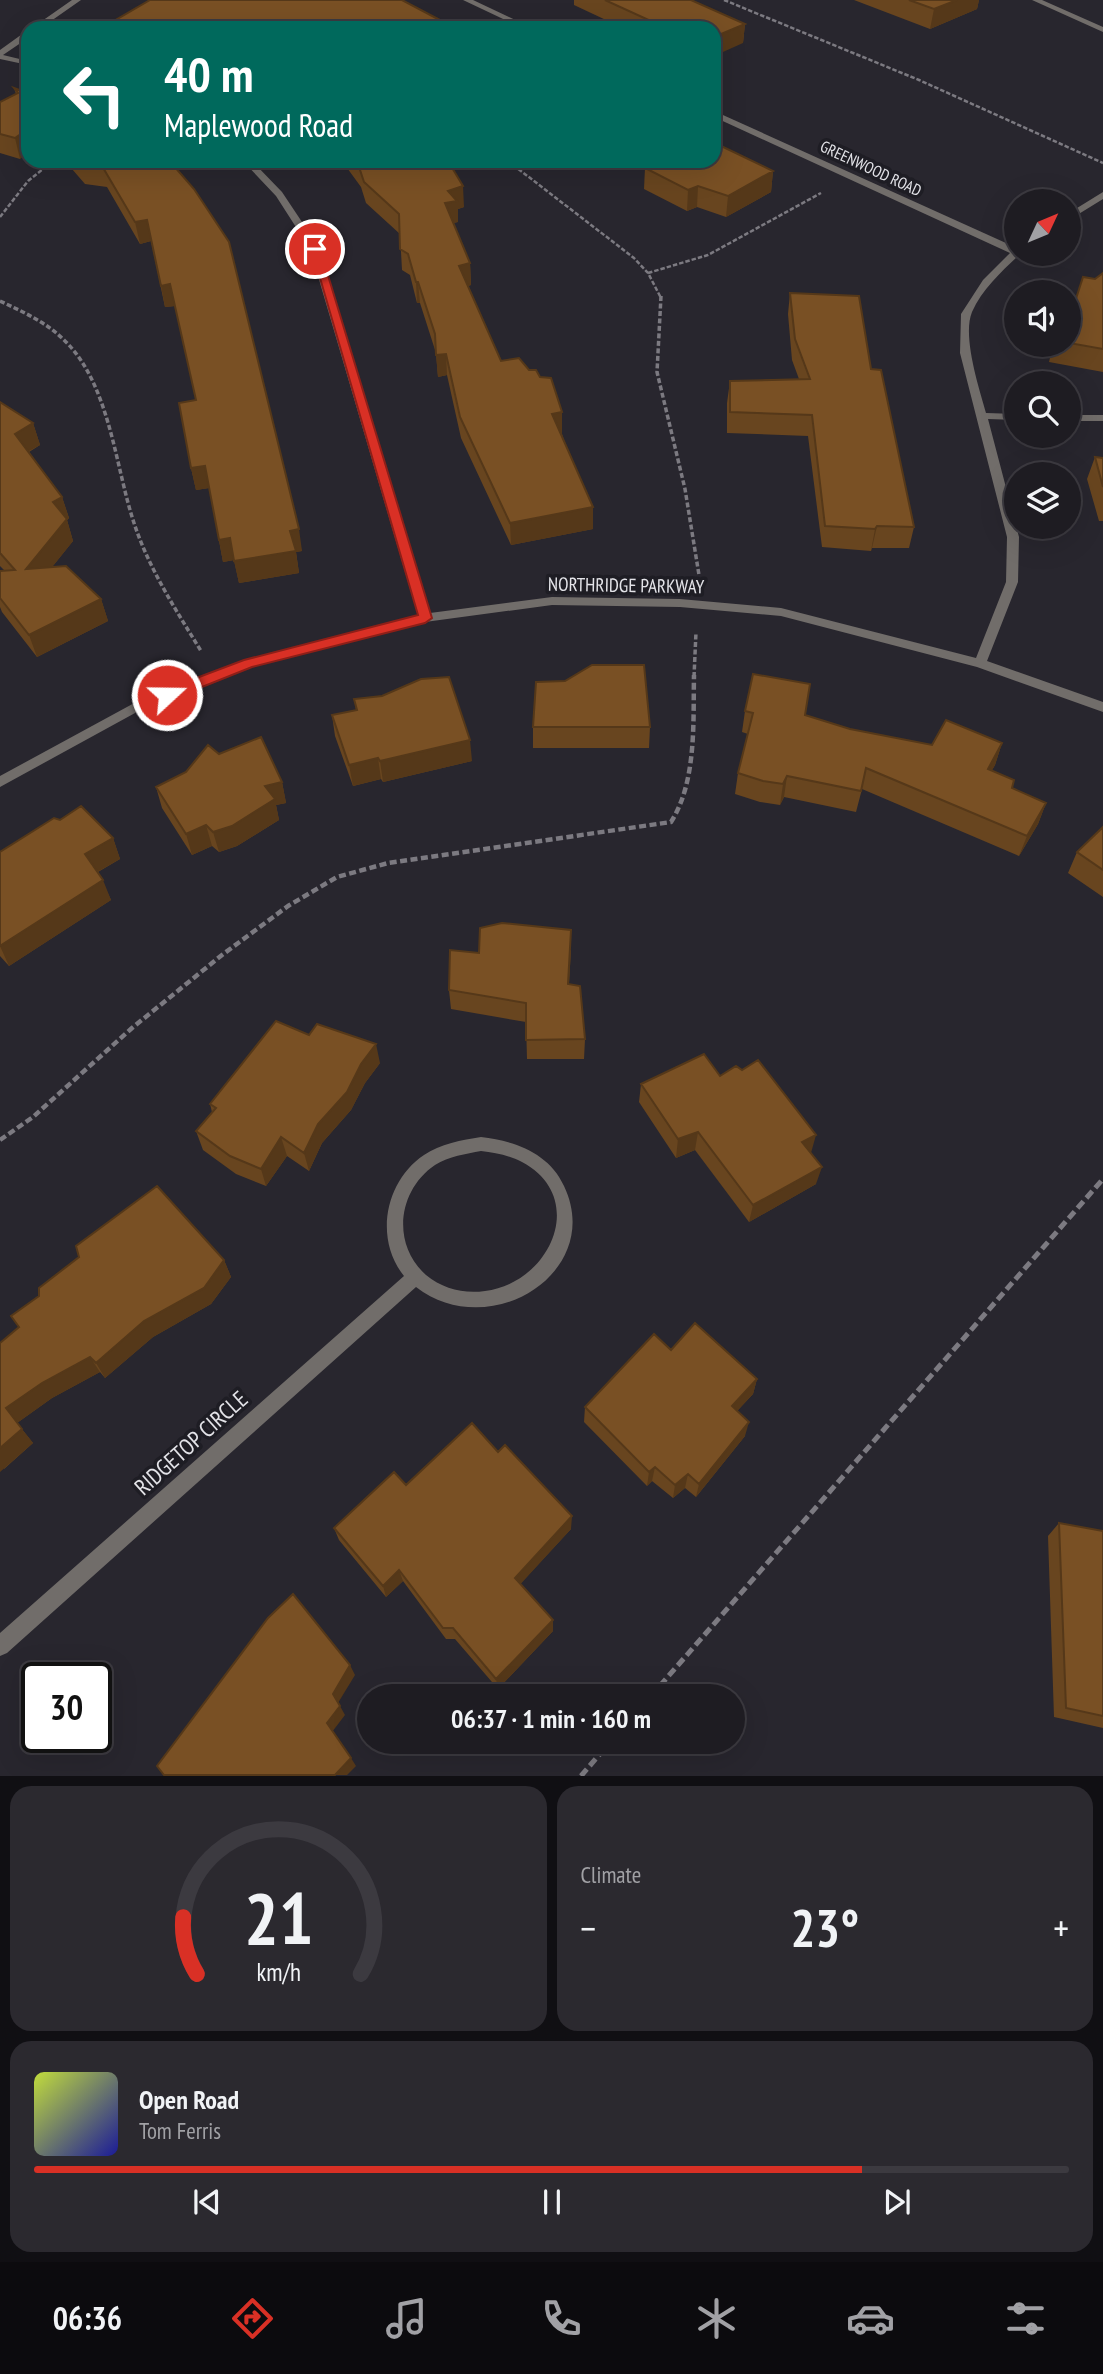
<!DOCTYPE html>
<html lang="en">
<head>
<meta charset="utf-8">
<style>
  body { margin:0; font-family:"PT Sans Narrow",sans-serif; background:#2b292f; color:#f1f3f6; height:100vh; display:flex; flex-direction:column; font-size:26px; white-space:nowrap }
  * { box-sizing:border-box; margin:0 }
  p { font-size:23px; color:#a1a1a5 }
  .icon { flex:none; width:38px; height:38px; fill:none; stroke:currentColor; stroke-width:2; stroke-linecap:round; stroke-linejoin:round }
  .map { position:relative; height:1776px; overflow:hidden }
  .side { display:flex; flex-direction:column; gap:10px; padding:10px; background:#100f13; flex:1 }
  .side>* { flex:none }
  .top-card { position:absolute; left:21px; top:21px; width:700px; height:147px; border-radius:21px; box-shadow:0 7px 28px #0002,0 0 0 2px #3c3a40; background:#00695c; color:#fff; overflow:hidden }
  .needle { width:46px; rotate:46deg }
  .tools { position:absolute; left:1004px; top:189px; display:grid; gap:14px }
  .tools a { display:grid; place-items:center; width:77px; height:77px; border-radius:50%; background:#1e1c22; box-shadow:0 7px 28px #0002,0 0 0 2px #3c3a40; font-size:35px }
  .speed { position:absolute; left:21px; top:1662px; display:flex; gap:14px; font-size:35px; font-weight:700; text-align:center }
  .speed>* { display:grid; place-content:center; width:91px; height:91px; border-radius:50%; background:#1e1c22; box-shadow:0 7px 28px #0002,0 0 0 2px #3c3a40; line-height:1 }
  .speed .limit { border:4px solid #111; border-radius:10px; background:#fff; color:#111 }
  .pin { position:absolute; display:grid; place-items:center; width:60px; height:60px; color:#fff; margin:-30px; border:4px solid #fff; border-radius:50%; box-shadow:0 2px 7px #0007 }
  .me { position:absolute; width:77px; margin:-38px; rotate:69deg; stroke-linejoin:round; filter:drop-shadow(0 0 5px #0008) }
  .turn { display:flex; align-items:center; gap:24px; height:147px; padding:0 28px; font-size:32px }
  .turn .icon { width:91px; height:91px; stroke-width:2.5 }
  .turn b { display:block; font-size:49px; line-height:60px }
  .big { font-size:52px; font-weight:700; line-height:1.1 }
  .side .widget { flex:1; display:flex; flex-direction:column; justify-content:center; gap:10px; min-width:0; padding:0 24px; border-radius:21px; background:#2b292f }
  .side .dial { align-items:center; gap:0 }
  .dial svg { height:182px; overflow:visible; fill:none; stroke:#3c3a40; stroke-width:7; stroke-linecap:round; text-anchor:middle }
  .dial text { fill:#f1f3f6; stroke:none }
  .song { display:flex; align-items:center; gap:21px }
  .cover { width:84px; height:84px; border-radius:10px; background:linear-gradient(135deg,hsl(70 70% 55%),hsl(240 70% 35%)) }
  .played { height:7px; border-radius:4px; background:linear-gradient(90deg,#d93025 80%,#3c3a40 80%) }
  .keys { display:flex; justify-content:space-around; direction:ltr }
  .heat { display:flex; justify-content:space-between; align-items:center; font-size:38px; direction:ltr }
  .side .tiles { flex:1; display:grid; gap:10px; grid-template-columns:1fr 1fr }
  .widget:last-child { grid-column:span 2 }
  .trip { position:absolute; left:357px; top:1684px; width:388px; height:70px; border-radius:35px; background:#1e1c22; box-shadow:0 7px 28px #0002,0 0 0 2px #3c3a40; font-weight:700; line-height:70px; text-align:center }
  .menu { display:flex; height:112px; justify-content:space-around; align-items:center; background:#0c0b0e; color:#a1a1a5 }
  .menu .icon { width:49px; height:49px }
  .menu .on { color:#d93025 }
  .menu b { font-size:32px; color:#f1f3f6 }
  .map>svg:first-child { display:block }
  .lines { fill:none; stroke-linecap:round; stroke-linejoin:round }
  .path-far3 { stroke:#7c7a81; stroke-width:2.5; stroke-dasharray:4.5 2; stroke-linecap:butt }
  .path-far2 { stroke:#7c7a81; stroke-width:3.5; stroke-dasharray:5 2.5; stroke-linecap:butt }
  .path-far1 { stroke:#7c7a81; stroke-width:4.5; stroke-dasharray:7 3.5; stroke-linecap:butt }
  .path { stroke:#7c7a81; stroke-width:5; stroke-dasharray:9 4.5; stroke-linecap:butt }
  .minor { fill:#716d6a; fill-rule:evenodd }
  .wall { fill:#68451f }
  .shaded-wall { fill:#553819 }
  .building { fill:#795024; stroke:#553819; stroke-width:2 }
  .route { fill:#d93025; stroke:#8d1f18; stroke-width:2 }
  .labels { text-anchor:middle; stroke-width:7; stroke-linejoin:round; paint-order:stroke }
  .far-street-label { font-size:16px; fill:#e3e3e8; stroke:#1e1d24 }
  .street-label { font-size:19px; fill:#e3e3e8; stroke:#1e1d24 }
  .near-street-label { font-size:23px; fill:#e3e3e8; stroke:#1e1d24 }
</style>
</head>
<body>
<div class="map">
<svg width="1103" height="1776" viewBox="0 0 1103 1776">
  <rect width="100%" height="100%" fill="#28262e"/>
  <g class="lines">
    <path class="path-far3" d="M724,0l195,80 184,83
      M508,161l126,97 14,15 13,25
      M0,217l28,-36 25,-20
      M648,273l60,-18 113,-62"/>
    <path class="path-far2" d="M661,296l-4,76 28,117 14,86
      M0,301c23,11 46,21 64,39 46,44 51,126 70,183 15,46 42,87 67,128
      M694,677l2,-45"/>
    <path class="path-far1" d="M0,1140l33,-23 99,-89 90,-73 66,-49 49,-29 51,-14 283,-41c26,-41 22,-100 23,-147"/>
    <path class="path" d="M651,1696l452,-517
      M581,1776l30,-35"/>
    <path class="minor" d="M72,0h9l-40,28h-9z
      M463,0h10l59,28h-10z
      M1032,0h10l61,27v5z
      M25,32h3v6l-25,17 25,6v4l-28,-6v-9z
      M714,111l303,137v6h3c-18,17 -38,35 -48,58 -10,24 7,76 14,101l31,1v6l-29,-1 31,118 -1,45 -31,79 116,41v10l-126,-45 -196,-51 -101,-9 -128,-2 -127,17 -173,44 -106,41 -146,80v-11l138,-75 107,-41 173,-44 -108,-367 -34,-53 -33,-35h9l30,31 38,57 110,364 122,-16 128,2 101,9 195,50 30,-76 1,-45 -47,-184 1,-39 22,-34 27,-27 -296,-136z
      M1103,192v7l-34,21v-7z
      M1069,415h34v6h-34z
      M481,1137c34,4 68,16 83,49 41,86 -74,158 -148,101l-409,366 -7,3v-23l404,-357c-30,-37 -19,-95 20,-121 16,-11 38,-15 57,-18zM481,1151c14,2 28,4 41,11 67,36 28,121 -37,129 -21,3 -42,-2 -59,-16 -35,-31 -28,-85 9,-110 14,-9 31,-11 46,-14z"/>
  </g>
  <path class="wall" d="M574,0h117l54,24 -2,19 -29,-15h-91l-49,-23z
    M854,0h125l-2,9 -47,20z
    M114,21l341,7h-340z
    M14,88l8,3 -2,68 -20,-6v-51l16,-8z
    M65,161h103l134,390 -6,1 3,21 -60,10 -5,-23 -11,2 -14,-74 -13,2 -5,-22 5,-68 -21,-94 -10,1 -14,-66 -11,3 -33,-57 -22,-3z
    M342,161h100l22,46 -6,2v13l-5,1 17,40 1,22 -3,1 33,75 61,73 31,95 -82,16 -50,-107 -14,-63 -9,2 -2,-24 -16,-50h-3l-7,-28 -8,-5 -2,-36 -34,-31 -5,-16z
    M645,168l128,3 -2,21 -45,25 -29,-10 -10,4 -43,-22z
    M1103,273v99l-54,-10 4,-17h16v-40h5l21,-26z
    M790,293l81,76 43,158 -5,21h-37l-1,3 -49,-4 -14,-111 -81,-3v-30l3,-22 69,-2 -7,-19 -4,-46z
    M0,402l33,21 7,22 -11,7 33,45 7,21 -2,2 6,21 -21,26 49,32 7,22 -71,36 -35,-45 -2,-5v-36l4,-1 -4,-4z
    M1095,457l8,1v63h-4l-12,-42z
    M354,699l118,62 -89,21 -2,-3 -28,7 -18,-50 -3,-21 24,-5z
    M745,711l60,4 45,14 82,16 70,-2 -7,22 -3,5 20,18 34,15 -8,21 -19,32 -157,-67 -6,23 -72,-15 -4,8 -20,-3 -25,-8 3,-21 10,-39 -6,-2z
    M533,727h117l-1,21h-116z
    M219,754l63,28 4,21 -10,2 3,15 -42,26 -18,6 -7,-6 -20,9 -30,-47 -6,-21 30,-15z
    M1103,827v70l-35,-24 9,-21z
    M113,838l7,21 -22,13 13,28 -102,66 -9,-10v-104z
    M571,950l-2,34 16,55 -1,20h-57l-1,-37 -75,-13 -2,-19 30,-37z
    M380,1063l-15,20 -14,27 -29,33 -13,28 -22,-15 -21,30 -30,-12 -33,-24 -7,-19 16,-19 -2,-8z
    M720,1076l91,77 5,31 -67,38 -54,-72 -19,8 -37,-56 2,-18z
    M224,1260l7,17 -20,27 -58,33 -48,41 -5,-6 -48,26 -35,25 16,20 -29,26 15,-141 -8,-12z
    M671,1350l86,29 -4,15 -16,17 8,25 -49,61 -11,-9 -12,10 -21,-17 -5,5 -63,-64 1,-15z
    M406,1485l165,44 -51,55 33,47 -55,58 -43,-50h-9l-43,-58 -17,16 -47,-57 -5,-12z
    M1059,1523l44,8v197l-49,-11 -6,-181z"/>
  <path class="shaded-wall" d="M957,0h22l-2,9 -47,20 4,-20z
    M745,24l-2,19 -29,13v-19z
    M28,129v24l-8,6 -5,-21z
    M773,171l-2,21 -45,25 2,-21z
    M463,186l1,21 -6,2v13l-12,2 -1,-21 3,-12z
    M698,186l-1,21 -10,4 1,-21z
    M147,220l4,21 -11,3 -5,-22z
    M470,263l1,22 -11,3 -1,-22z
    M416,282h2l2,21h-3z
    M170,284l5,22 -10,1 -4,-21z
    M446,354l1,21 -9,2 -2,-22z
    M562,412v22l-10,2v-22z
    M33,423l7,22 -18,10 -7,-21z
    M205,466l4,22 -13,2 -5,-22z
    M62,497l7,21 -2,2 6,21 -40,50 -7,-22 27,-67z
    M593,507v22l-82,16 -1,-22z
    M877,526l-5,22 -1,3 4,-22z
    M299,529l3,22 -6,1 3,21 -60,10 -5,-22 56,-30z
    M230,538l4,22 -11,2 -4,-22z
    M101,599l7,22 -71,36 -8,-22z
    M470,740l2,21 -89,21 -3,-21z
    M1002,743l-7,22 -14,25 7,-21z
    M378,758l3,21 -28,7 -4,-21z
    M787,776l-3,21 -4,8 3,-21z
    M282,782l4,21 -10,2 3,15 -42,26 -18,6 -6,-20 52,-46z
    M1046,803l-8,21 -19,32 8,-20z
    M206,825l6,21 -20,9 -6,-21z
    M113,838l7,21 -28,16 -7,-21z
    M103,880l8,20 -102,66 -9,-20z
    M376,1044l4,19 -15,20 -14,27 -29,33 -13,28 -5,-18 14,-29z
    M698,1132l-3,18 -19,8 2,-19z
    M816,1135l-5,18 -9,-11z
    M281,1137l6,19 -21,30 -5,-17z
    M822,1167l-6,17 -67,38 4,-17z
    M224,1260l7,17 -20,27 -58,33 -48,41 -9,-15 48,-42z
    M90,1357l10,15 -48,26 -35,25 16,20 -33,29v-24l6,-40 36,-25z
    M757,1379l-4,15 -25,27 4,-15z
    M749,1422l-4,14 -49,61 3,-13z
    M655,1467l-3,14 -5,5 2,-14z
    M688,1474l-3,14 -12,10 2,-13z
    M572,1516l-1,13 -55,60 -1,-11z
    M399,1570l4,11 -17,16 -3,-11z
    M553,1620v11l-55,58 -2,-10z
    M350,1665l5,10 -17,28 -5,-9z
    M340,1706l5,9 -13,17 -5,-9z
    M351,1758l5,8 -9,9h-12z"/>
  <path class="building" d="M150,0h252l53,28h-326l-15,-7z
    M605,0h86l54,24 -31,13v-9h-48z
    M909,0h48l-23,9z
    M14,88l8,3 6,-3v41l-13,9 -15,-4v-32l18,-9z
    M717,144l56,27 -45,25 -30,-10 -10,4 -43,-22 14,-7h55v-16z
    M78,161h90l6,5 20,23 35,53 70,287 -9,2 6,20 -62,10 -4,-23 -11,2 -14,-74 -14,2 -12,-65 17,-3 -26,-116 -9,2 -14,-66 -12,2 -33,-56 -22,-3z
    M355,161h87l9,5 12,20 -15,5 9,10 -12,2 25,60 -11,3 42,95 18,-3 10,12h7l4,7 11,1 11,34 -10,2 41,93 -83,16 -50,-106 -14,-63 -10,1 -1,-21 -17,-52h-2l-8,-28 -8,-5 -1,-35 -35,-32 -5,-15z
    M1103,273v76l-34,-6v-38h5l9,-28 12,2z
    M790,293l69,3 12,73 10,1 33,157 -37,-1 -2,3 -50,-3 -13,-111 -82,-3v-31l80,-2 -15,-40z
    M0,402l33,21 -18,11 47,63 -9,5 14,17 -41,50 40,-3 35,33 -72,36 -29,-37v-27l15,-1 -15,-17z
    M1095,457l8,1v29z
    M592,665h52l6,62h-117l3,-45 29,-1z
    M753,674l57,10 -5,31 45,14 82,16 14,-25 56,23 -14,26 26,11 -2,8 34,15 -19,33 -161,-68 -5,23 -74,-15 -4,8 -20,-3 -25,-8 15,-60 -8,-2z
    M449,677l21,63 -90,21 -2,-3 -29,7 -17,-50 25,-5 -3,-11 28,-3 39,-17z
    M261,737l21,45 -17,4 10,13 -43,27 -19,6 -7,-7 -20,9 -30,-47 30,-15 22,-27 11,9z
    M81,806l32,32 -28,16 18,26 -103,66v-94l54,-34 6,2z
    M1103,827v43l-26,-18z
    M502,923l69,7 -3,54 12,2 5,53 -59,1v-37l-77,-13 1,-40 29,3 1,-25z
    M276,1021l33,14 8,-11 59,20 -15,20 -14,28 -29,32 -14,29 -23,-16 -20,32 -31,-13 -34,-25 20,-23 -6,-4z
    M704,1054l16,22 16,-10 6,4 16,-10 58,75 -14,7 20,25 -69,38 -55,-73 -20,7 -37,-55z
    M157,1186l67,74 -20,28 -60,33 -48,42 -6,-6 -48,26 -36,25 16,21 -22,19v-105l19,-16 -8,-11 28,-20v-8l40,-31 -3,-11z
    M695,1323l62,56 -25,27 17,16 -50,62 -11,-10 -13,11 -20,-18 -6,5 -64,-65 69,-73 17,16z
    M472,1423l26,29 7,-7 67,71 -57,62 38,42 -57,59 -43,-51h-10l-44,-58 -16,16 -49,-58 60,-56 12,13z
    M1059,1523l44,8v185l-37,-8z
    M293,1594l57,71 -17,29 7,12 -13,17 24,35 -16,17h-171l-7,-9 111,-148z"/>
  <path class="route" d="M311,247l9,2 112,369 -7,5 -173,44 -80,32h-10v-8l82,-31 174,-45z"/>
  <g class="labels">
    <g class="far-street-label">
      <text transform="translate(871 168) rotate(25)" y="6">GREENWOOD ROAD</text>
    </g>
    <g class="street-label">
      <text transform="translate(626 585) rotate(1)" y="7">NORTHRIDGE PARKWAY</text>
    </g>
    <g class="near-street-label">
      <text transform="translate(191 1443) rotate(-42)" y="8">RIDGETOP CIRCLE</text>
    </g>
  </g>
</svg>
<div class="tools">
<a><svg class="needle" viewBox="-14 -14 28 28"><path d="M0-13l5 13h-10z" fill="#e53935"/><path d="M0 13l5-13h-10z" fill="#a1a1a5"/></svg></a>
<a><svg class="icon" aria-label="sound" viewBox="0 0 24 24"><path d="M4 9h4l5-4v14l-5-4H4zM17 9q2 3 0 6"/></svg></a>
<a><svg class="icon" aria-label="search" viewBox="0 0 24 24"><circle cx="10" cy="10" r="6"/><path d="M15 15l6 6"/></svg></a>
<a><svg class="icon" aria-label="layers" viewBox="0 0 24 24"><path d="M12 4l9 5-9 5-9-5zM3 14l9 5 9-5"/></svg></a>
</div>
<div class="speed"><div class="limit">30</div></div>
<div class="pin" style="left:315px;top:249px;background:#d93025"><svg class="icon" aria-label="arrive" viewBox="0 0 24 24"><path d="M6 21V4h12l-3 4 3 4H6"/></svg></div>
<svg class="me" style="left:167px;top:695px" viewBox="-20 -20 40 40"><circle r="17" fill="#d93025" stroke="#fff" stroke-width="3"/><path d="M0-11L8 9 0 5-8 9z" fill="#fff"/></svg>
<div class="trip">06:37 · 1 min · 160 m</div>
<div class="top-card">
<div class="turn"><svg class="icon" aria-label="left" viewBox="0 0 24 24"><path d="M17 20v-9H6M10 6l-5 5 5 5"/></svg><div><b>40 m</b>Maplewood Road</div></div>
</div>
</div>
<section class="side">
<div class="tiles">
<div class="widget dial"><svg viewBox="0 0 100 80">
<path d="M14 69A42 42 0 1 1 86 69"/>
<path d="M14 69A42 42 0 0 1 8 44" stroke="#d93025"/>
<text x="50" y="56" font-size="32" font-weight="700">21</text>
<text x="50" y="72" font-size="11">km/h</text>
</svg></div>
<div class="widget"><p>Climate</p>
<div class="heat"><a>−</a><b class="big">23°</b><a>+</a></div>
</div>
<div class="widget">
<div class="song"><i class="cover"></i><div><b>Open Road</b><p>Tom Ferris</p></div></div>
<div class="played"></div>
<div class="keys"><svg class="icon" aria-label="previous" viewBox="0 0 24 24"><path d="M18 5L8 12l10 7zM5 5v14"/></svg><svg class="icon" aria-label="pause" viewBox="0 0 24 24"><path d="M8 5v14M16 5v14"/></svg><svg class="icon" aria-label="next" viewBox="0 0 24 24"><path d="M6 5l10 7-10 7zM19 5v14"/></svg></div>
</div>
</div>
</section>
<nav class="menu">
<b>06:36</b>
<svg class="icon on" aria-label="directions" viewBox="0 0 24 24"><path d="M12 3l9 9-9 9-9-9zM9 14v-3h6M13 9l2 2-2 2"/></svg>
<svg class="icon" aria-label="music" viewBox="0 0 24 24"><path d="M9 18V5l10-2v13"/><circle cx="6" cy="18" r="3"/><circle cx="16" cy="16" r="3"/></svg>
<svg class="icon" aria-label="phone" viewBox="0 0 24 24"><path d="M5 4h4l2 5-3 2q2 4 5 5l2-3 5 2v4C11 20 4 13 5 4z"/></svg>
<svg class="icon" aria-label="climate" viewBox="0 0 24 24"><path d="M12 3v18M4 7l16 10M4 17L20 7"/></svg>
<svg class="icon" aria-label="car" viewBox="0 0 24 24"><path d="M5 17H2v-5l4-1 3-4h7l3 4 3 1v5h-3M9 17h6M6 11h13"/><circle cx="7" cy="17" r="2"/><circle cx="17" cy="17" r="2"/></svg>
<svg class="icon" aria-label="filters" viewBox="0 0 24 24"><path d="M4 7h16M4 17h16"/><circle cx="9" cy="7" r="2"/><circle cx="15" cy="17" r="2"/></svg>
</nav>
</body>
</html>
